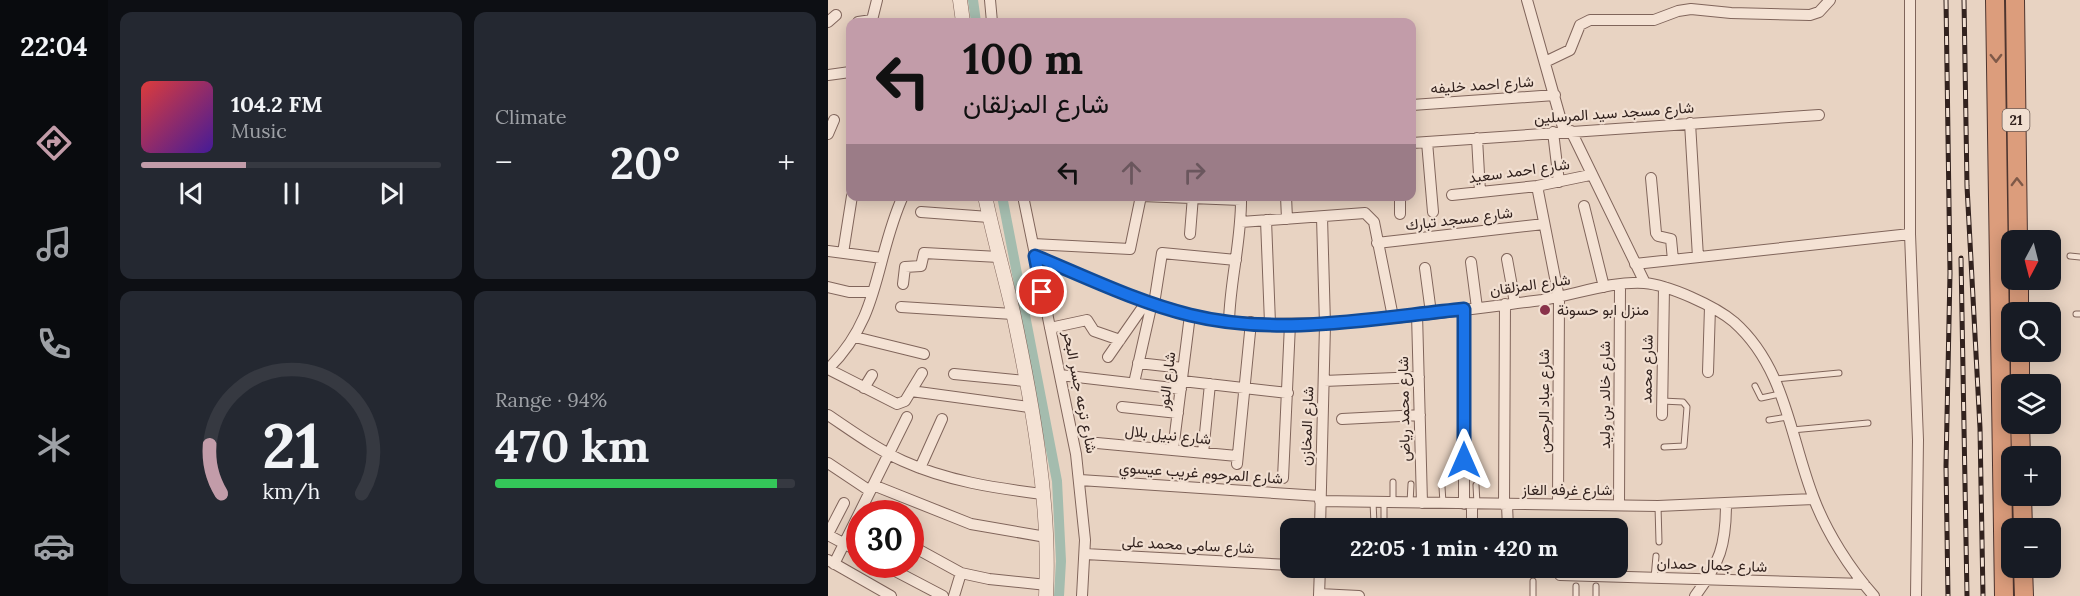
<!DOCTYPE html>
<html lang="en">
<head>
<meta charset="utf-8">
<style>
  body { margin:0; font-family:Lora,Vazirmatn,serif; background:#242831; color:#f1f3f6; height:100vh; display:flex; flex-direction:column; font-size:22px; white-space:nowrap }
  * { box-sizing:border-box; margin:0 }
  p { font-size:20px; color:#9ea1a6 }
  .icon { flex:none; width:33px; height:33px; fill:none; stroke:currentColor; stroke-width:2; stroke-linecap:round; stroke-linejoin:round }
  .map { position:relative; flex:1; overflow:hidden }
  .drawer { display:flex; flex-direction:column; gap:12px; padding:12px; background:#0d0f14; width:720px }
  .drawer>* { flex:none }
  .banner { position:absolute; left:18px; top:18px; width:570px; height:183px; border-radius:12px; box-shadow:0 3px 15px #0003; background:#c29ca9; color:#111; overflow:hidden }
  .needle { width:39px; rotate:187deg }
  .controls { position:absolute; left:1173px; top:230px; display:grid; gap:12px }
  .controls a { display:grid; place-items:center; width:60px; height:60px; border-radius:12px; background:#171b24; box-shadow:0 3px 15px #0003; font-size:30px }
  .speed { position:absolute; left:18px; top:500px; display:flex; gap:12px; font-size:30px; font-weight:700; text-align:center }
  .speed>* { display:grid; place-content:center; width:78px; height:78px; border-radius:50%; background:#171b24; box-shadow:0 3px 15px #0003; line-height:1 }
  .speed .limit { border:9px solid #d22; background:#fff; color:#111 }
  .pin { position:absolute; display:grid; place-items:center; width:51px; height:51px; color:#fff; margin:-26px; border:3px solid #fff; border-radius:50%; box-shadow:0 2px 6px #0007 }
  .me { position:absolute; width:66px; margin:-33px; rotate:0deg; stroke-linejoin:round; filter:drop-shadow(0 0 4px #0008) }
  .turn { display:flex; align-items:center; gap:21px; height:126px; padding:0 18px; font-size:27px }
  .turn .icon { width:78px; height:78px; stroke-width:2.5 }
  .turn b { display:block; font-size:42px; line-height:51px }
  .lanes { display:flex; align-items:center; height:57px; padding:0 18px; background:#0003; justify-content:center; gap:30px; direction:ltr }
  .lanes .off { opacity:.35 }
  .big { font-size:45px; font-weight:800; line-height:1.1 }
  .drawer .tile { flex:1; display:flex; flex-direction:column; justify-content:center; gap:9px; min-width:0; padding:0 21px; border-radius:12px; background:#242831 }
  .drawer .dial { align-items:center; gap:0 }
  .dial svg { height:156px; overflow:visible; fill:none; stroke:#363941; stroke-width:7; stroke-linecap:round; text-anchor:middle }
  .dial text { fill:#f1f3f6; stroke:none }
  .song { display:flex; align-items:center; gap:18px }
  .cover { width:72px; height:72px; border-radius:9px; background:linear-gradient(135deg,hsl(0 70% 55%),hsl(260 70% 35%)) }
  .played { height:6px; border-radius:3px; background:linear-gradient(90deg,#c29ca9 35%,#363941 35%) }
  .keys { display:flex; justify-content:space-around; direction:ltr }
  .heat { display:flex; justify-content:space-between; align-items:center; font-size:33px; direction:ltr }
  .charge { height:9px; border-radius:4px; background:linear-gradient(90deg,#34c759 94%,#363941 0) }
  .drawer .tiles { flex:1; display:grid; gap:12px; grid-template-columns:repeat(2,1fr) }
  .trip { position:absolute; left:452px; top:518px; width:348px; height:60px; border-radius:12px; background:#171b24; box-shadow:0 3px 15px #0003; font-weight:800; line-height:60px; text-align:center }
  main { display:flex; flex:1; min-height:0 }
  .dock { display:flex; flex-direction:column; width:108px; justify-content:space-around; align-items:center; background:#090b0e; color:#9ea1a6 }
  .dock .icon { width:42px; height:42px }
  .dock .selected { color:#c29ca9 }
  .dock b { font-size:27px; color:#f1f3f6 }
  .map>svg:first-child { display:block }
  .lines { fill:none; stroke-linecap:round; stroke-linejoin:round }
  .canal { stroke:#a4bcae; stroke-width:10 }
  .service-casing { stroke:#80655b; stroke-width:7 }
  .minor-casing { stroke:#80655b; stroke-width:12 }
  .tertiary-casing { stroke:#80655b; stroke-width:15 }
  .trunk-casing { stroke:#4e352f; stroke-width:20 }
  .service { stroke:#f4e2d4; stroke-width:5 }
  .minor { stroke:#f4e2d4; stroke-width:10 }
  .tertiary { stroke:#f4e2d4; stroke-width:14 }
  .trunk { stroke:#dc9d7c; stroke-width:18 }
  .rail-casing { stroke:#32221e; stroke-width:5 }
  .rail { stroke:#f1dfd1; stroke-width:3; stroke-dasharray:9; stroke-linecap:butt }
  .oneway { stroke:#7e5948 }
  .route-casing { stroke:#114b97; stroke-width:15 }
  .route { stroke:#1a73e8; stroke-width:10 }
  .poi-dot { fill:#89324a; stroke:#f1dfd1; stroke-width:2 }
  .labels { text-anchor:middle; stroke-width:4.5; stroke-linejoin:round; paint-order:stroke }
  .shield { fill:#f1dfd1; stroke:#6b5b54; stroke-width:1.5 }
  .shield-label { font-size:14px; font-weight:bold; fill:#32221e }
  .street-label { font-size:15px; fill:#32221e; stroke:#f1dfd1 }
  .poi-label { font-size:15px; fill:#32221e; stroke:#f1dfd1; text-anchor:start }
</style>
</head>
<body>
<main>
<nav class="dock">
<b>22:04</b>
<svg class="icon selected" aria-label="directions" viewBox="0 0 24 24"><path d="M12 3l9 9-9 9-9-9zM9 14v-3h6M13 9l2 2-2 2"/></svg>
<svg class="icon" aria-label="music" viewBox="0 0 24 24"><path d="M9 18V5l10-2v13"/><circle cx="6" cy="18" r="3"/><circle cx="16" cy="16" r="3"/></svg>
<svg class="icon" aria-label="phone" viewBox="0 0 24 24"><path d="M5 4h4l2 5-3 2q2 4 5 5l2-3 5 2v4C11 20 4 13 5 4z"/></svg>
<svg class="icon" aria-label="climate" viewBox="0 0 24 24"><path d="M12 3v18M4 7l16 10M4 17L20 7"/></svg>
<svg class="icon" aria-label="car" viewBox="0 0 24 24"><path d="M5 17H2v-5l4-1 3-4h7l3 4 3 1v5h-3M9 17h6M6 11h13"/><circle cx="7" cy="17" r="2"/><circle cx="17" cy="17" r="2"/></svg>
</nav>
<section class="drawer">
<div class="tiles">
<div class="tile">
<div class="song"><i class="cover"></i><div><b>104.2 FM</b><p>Music</p></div></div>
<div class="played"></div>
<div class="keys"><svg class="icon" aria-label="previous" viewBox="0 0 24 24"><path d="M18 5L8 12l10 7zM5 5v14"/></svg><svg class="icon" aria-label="pause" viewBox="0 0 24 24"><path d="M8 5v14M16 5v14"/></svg><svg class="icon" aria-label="next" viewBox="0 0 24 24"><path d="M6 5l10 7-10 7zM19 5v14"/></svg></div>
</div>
<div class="tile"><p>Climate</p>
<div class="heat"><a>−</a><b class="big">20°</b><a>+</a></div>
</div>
<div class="tile dial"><svg viewBox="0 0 100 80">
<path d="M14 69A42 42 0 1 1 86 69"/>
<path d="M14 69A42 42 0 0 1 8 44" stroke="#c29ca9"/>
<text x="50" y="56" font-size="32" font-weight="700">21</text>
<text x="50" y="72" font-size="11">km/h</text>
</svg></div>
<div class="tile"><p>Range · 94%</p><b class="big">470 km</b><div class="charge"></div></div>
</div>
</section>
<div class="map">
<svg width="1252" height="596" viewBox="0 0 1252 596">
  <rect width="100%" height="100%" fill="#e8d3c2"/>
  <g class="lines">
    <path class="canal" d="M145,0l3,22
      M174,196l55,285 4,80 -2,35"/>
    <g class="service-casing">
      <path id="service" d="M1242,256l10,1
        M1248,314h4
        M948,379l63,-6
        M927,386l6,12 19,-4
        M834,401l21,1 4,5 -3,39 -20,1
        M941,420l19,-3
        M964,430l76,-7
        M648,485l1,19
        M614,487l1,16
        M545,502l1,22
        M565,502v-20
        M582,503l1,-19
        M830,506l1,36
        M556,525v-23
        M826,578l2,-22
        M705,596v-15
        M748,596v-10
        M768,596v-10"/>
    </g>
    <g class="minor-casing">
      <path id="minor" d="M162,0l2,22
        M699,0l37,131
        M1082,0v234l8,206 -2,156
        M0,22l8,-7
        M30,22l14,-2 5,-20
        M717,62l25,-12 10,-25 10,-5h64l24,-9 13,-2 40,4 79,2 9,-3 11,-12
        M0,75l22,-3
        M584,105l143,-10
        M862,123l8,134
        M743,131l74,152
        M725,132l6,50
        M0,134l6,-14
        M649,138l3,54
        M599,142l6,70
        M584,143l407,-28
        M823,178l5,55 2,3 13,3 2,21
        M709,186l22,112 -1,206
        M624,195l85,-9 53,-11
        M195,196l53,258 9,86 -3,56
        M314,196l99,4
        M458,196l1,23
        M572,196v18
        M756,206l20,81
        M93,212l68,5
        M438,220l4,103
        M413,222l124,-9 9,9 19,95
        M362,234l3,-38
        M549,243l167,-19
        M205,244l97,5 11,-53
        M0,251l54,7
        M15,253l9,-57
        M207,256c63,25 128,61 197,66 103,7 207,-9 310,-22 33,-5 68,-19 102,-17 25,2 71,23 90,39 52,46 56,116 80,177 13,34 36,70 60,97
        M679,259l8,44
        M643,262l6,46
        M807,264l275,-30
        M597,268l6,45
        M75,284l2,-17 16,-1 3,-13 75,4
        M0,287l21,5h24
        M326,304l8,-51 74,7
        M73,307l112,7
        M636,309v195
        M589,314l5,189
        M401,322c1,-43 13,-83 12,-126
        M222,328l37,-8 7,11 26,9
        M27,337l69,17
        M280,357l39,-56
        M310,363l45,5
        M0,369c54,-53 46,-109 75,-173
        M0,369l69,35 8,-3 17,-28
        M880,372l2,-65
        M126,374l71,7
        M232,375l121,14
        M354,381l106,12
        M496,381l95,-4
        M306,383l18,-80
        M36,388l8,-13
        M83,391l118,16
        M294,407l56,6
        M0,415c24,16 48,34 75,46 44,20 92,27 139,33
        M834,415l2,-128
        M514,419l78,-4
        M269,443l140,13
        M345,450l17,-135
        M375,453l7,-69
        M0,463l42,28
        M409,464l14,-142
        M92,468l22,-49
        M455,478l7,-154
        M252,480l240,16
        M45,485l98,39 75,13
        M492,501l338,5 156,-7
        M644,504v24
        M676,505l1,-201
        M679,505l1,23
        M791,505l1,-220
        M492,528l5,-203 -3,-108
        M0,534l16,-31
        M0,535l32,17
        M82,545l51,28 28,6 58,6
        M257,554l205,11
        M0,560l63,36
        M6,564l73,-147
        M54,564l61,32
        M680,567v3
        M732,575l304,9
        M491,594l40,2
        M126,596l7,-23
        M491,596l1,-29
        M867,596c25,-33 31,-51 31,-92"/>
    </g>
    <g class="tertiary-casing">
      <path id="tertiary" d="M132,0l3,22
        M157,196c8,39 19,77 28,116 19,90 38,192 33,284"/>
    </g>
    <g class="trunk-casing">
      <path id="trunk" d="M1167,0l9,596
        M1187,0l3,240
        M1191,279v33
        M1192,351v33
        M1192,423l1,33
        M1194,495l1,33
        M1195,567l1,29"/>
    </g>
    <use href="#service" class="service"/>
    <use href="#minor" class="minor"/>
    <use href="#tertiary" class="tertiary"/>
    <use href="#trunk" class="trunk"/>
    <g class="rail-casing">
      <path id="rail" d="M1118,0l4,273 -4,193 2,130
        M1136,0l3,186 13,242 3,168
        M1133,258l6,338"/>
    </g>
    <use href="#rail" class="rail"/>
  </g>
  <defs><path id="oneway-chevron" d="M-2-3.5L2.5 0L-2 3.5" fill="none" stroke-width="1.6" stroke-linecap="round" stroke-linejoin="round" transform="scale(1.5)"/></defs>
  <g class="oneway">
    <use href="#oneway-chevron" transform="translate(1168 58) rotate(89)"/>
    <use href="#oneway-chevron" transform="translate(1189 182) rotate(-91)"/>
  </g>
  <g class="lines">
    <g class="route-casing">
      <path id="route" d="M214,292l-7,-36c51,21 102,46 155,59 89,22 184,3 274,-6v151"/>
    </g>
    <use href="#route" class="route"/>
  </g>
  <circle class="poi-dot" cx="717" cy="310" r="6"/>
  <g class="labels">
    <rect class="shield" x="1174.5" y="109" width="27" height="22" rx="4.5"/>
    <g class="shield-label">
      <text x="1188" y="125">21</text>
    </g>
    <g class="street-label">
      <text transform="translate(654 85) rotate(-4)" y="5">شارع احمد خليفه</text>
      <text transform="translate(786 113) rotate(-4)" y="5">شارع مسجد سيد المرسلين</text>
      <text transform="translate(691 171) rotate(-8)" y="5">شارع احمد سعيد</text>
      <text transform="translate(631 219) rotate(-7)" y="5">شارع مسجد تبارك</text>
      <text transform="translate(702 285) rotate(-8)" y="5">شارع المزلقان</text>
      <text transform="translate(819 369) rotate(-89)" y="5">شارع محمد</text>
      <text transform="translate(339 381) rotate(-83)" y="5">شارع النور</text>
      <text transform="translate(252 392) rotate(79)" y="5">شارع ترعه جسر البحر</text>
      <text transform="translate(777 395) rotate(-90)" y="5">شارع خالد بن وليد</text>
      <text transform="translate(716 401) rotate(-90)" y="5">شارع عباد الرحمن</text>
      <text transform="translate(576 409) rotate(-91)" y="5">شارع محمد رياض</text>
      <text transform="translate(479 426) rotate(-88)" y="5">شارع المخازن</text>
      <text transform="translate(340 435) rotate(6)" y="5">شارع نبيل بلال</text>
      <text transform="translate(373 473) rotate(4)" y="5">شارع المرحوم غريب عيسوي</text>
      <text x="739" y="495">شارع غرفه الغاز</text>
      <text transform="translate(360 545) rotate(3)" y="5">شارع سامى محمد على</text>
      <text transform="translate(884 565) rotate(2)" y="5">شارع جمال حمدان</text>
    </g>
    <g class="poi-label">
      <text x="729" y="315">منزل ابو حسونة</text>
    </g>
  </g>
</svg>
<div class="controls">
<a><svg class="needle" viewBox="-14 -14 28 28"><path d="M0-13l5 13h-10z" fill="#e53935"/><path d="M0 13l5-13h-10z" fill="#9ea1a6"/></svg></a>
<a><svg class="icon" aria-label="search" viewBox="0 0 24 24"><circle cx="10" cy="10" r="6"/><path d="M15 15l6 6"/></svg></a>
<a><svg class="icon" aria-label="layers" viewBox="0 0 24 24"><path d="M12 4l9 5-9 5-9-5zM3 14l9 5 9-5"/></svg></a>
<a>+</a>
<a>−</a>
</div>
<div class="speed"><div class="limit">30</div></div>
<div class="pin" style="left:214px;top:292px;background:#d93025"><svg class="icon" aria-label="arrive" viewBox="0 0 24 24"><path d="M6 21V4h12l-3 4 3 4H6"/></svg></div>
<svg class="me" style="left:636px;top:460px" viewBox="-20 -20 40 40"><path d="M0-17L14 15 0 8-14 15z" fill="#1a73e8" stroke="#fff" stroke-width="4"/></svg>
<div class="trip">22:05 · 1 min · 420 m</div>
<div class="banner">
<div class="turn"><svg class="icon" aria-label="left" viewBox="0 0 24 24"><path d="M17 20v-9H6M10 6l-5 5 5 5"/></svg><div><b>100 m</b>شارع المزلقان</div></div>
<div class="lanes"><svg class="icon" aria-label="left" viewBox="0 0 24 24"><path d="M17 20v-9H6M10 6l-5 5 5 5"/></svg><svg class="icon off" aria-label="ahead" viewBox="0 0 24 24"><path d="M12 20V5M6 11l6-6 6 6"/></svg><svg class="icon off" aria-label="right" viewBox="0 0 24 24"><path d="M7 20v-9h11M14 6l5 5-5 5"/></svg></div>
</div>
</div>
</main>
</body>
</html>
